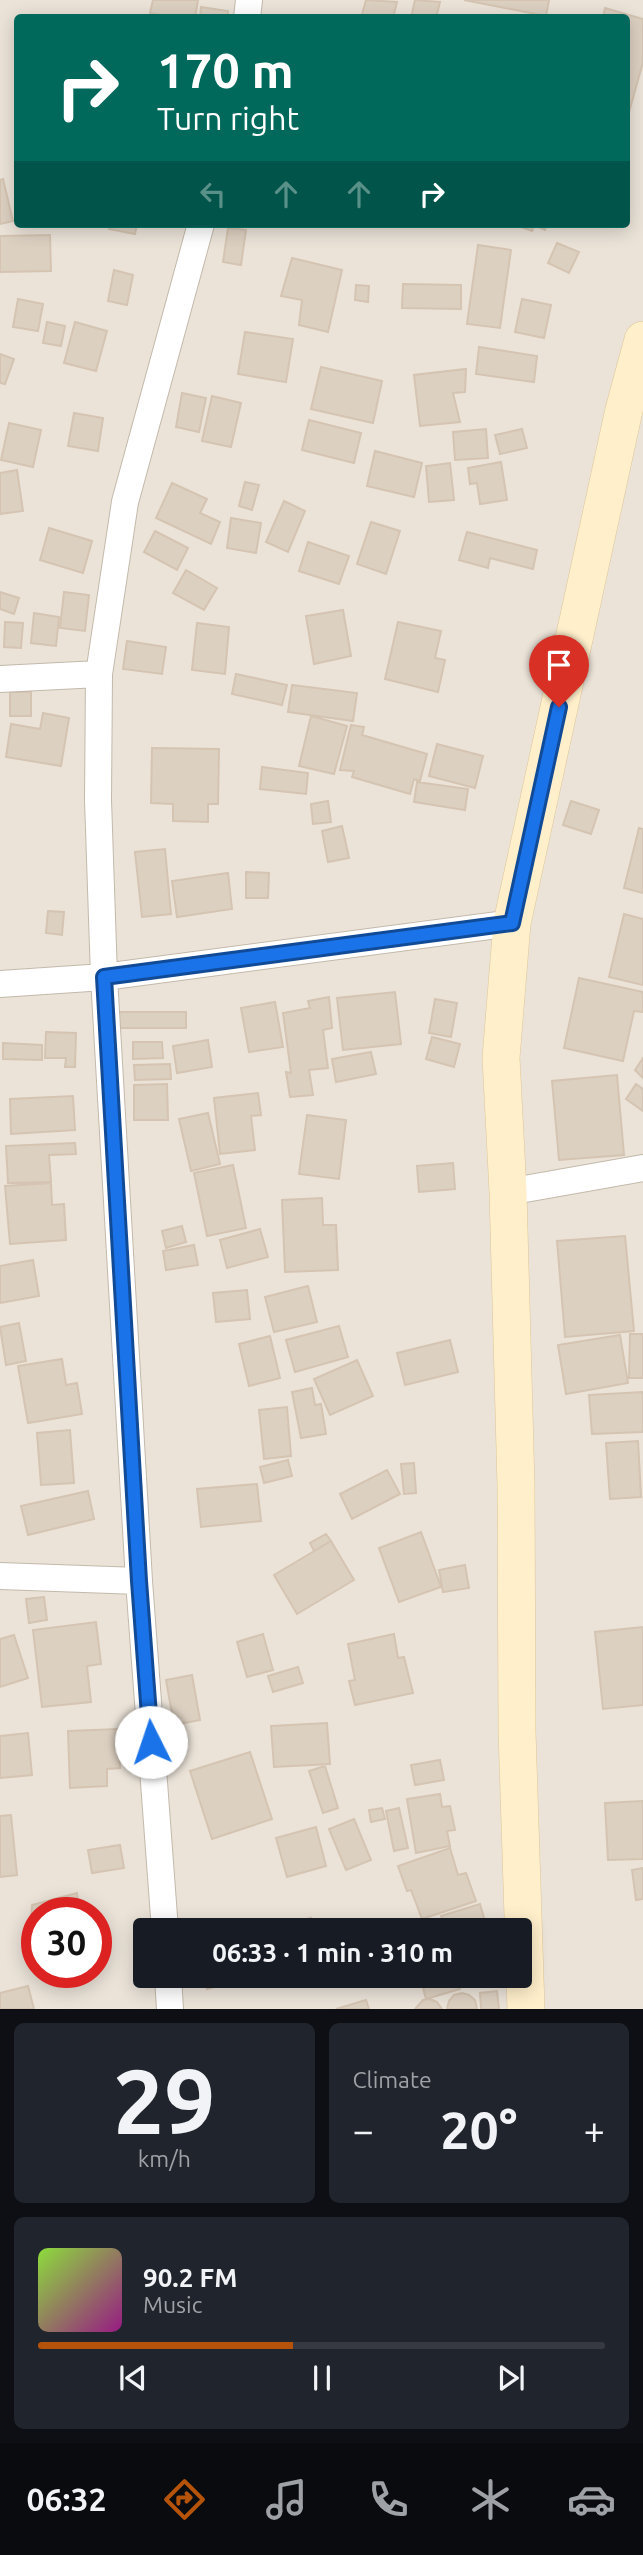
<!DOCTYPE html>
<html lang="en">
<head>
<meta charset="utf-8">
<style>
  body { margin:0; font-family:Ubuntu,sans-serif; background:#20242c; color:#f1f3f6; height:100vh; display:flex; flex-direction:column; font-size:26px; white-space:nowrap }
  * { box-sizing:border-box; margin:0 }
  p { font-size:23px; color:#9ea1a6 }
  .icon { flex:none; width:38px; height:38px; fill:none; stroke:currentColor; stroke-width:2; stroke-linecap:round; stroke-linejoin:round }
  .map { position:relative; height:2009px; overflow:hidden }
  .sheet { display:flex; flex-direction:column; gap:14px; padding:14px; background:#0d0f14; flex:1 }
  .sheet>* { flex:none }
  .banner { position:absolute; left:14px; top:14px; width:616px; height:214px; border-radius:7px; box-shadow:0 4px 18px #0003; background:#00695c; color:#fff; overflow:hidden }
  .speed { position:absolute; left:21px; top:1897px; display:flex; gap:14px; font-size:35px; font-weight:700; text-align:center }
  .speed>* { display:grid; place-content:center; width:91px; height:91px; border-radius:50%; background:#171b24; box-shadow:0 4px 18px #0003; line-height:1 }
  .speed .limit { border:10px solid #d22; background:#fff; color:#111 }
  .pin { position:absolute; display:grid; place-items:center; width:60px; height:60px; color:#fff; margin:-72px -30px; border-radius:50% 50% 50% 0; rotate:-45deg; box-shadow:0 0 7px #0007 }
  .pin .icon { rotate:45deg }
  .me { position:absolute; width:77px; margin:-38px; rotate:356deg; stroke-linejoin:round; filter:drop-shadow(0 0 5px #0008) }
  .turn { display:flex; align-items:center; gap:24px; height:147px; padding:0 28px; font-size:32px }
  .turn .icon { width:91px; height:91px; stroke-width:2.5 }
  .turn b { display:block; font-size:49px; line-height:60px }
  .lanes { display:flex; align-items:center; height:66px; padding:0 28px; background:#0003; justify-content:center; gap:35px; direction:ltr }
  .lanes .off { opacity:.35 }
  .big { font-size:52px; font-weight:700; line-height:1.1 }
  .sheet .card { flex:1; display:flex; flex-direction:column; justify-content:center; gap:10px; min-width:0; padding:0 24px; border-radius:10px; background:#20242c }
  .sheet .dial { align-items:center; gap:0 }
  .dial b { font-size:91px; line-height:1 }
  .song { display:flex; align-items:center; gap:21px }
  .cover { width:84px; height:84px; border-radius:10px; background:linear-gradient(135deg,hsl(90 70% 55%),hsl(310 70% 35%)) }
  .played { height:7px; border-radius:4px; background:linear-gradient(90deg,#b45309 45%,#363941 45%) }
  .keys { display:flex; justify-content:space-around; direction:ltr }
  .heat { display:flex; justify-content:space-between; align-items:center; font-size:38px; direction:ltr }
  .sheet .tiles { flex:1; display:grid; gap:14px; grid-template-columns:1fr 1fr }
  .card:last-child { grid-column:span 2 }
  .trip { position:absolute; left:133px; top:1918px; width:399px; height:70px; border-radius:7px; background:#171b24; box-shadow:0 4px 18px #0003; font-weight:700; line-height:70px; text-align:center }
  .menu { display:flex; height:112px; justify-content:space-around; align-items:center; background:#090b0e; color:#9ea1a6 }
  .menu .icon { width:49px; height:49px }
  .menu .on { color:#b45309 }
  .menu b { font-size:32px; color:#f1f3f6 }
  .map>svg:first-child { display:block }
  .residential { fill:#ebe3d8; fill-rule:evenodd }
  .building { fill:#dcd0c1; stroke:#d5c4b1; stroke-width:2 }
  .lines { fill:none; stroke-linecap:round; stroke-linejoin:round }
  .street-casing { stroke:#c3b9ab; stroke-width:28 }
  .secondary-casing { stroke:#ddc698; stroke-width:38 }
  .street { stroke:#fff; stroke-width:26 }
  .secondary { stroke:#ffefcb; stroke-width:37 }
  .route-casing { stroke:#114b97; stroke-width:18 }
  .route { stroke:#1a73e8; stroke-width:12 }
</style>
</head>
<body>
<div class="map">
<svg width="643" height="2009" viewBox="0 0 643 2009">
  <rect width="100%" height="100%" fill="#f6f2ea"/>
  <path class="residential" d="M0,0h643v2009h-643zM18,18h608v206h-608zM37,1913h59v59h-59zM145,1930h375v46h-375z"/>
  <path class="building" d="M153,0h45l-3,18h-18l-27,-5z
    M366,0l31,2 -4,16h-32z
    M415,0l25,2 -4,16h-25z
    M464,0h85l-3,16z
    M201,7l27,4v7h-28z
    M605,8l38,11v43l-15,54 -2,-98h-23z
    M3,179l10,42 -13,3v-44z
    M110,224h27l-2,10 -26,-5z
    M513,224h34l-2,6 -11,-5 -2,6z
    M228,228l18,2 -5,35 -18,-3z
    M50,235l1,36 -51,1v-36z
    M557,243l22,9 -10,21 -21,-10z
    M478,245l33,5 -11,78 -33,-4z
    M292,258l50,12 -14,62 -29,-7 3,-25 -21,-4z
    M114,270l19,5 -6,30 -19,-4z
    M403,284l58,1v24l-59,-1z
    M356,285l13,1 -1,16 -13,-2z
    M18,299l25,5 -5,27 -25,-4z
    M522,299l29,6 -7,33 -29,-6z
    M47,322l18,4 -4,20 -18,-3z
    M75,322l32,9 -11,40 -32,-8z
    M245,332l48,7 -7,43 -48,-8z
    M479,347l58,9 -3,26 -58,-8z
    M0,354l14,5 -9,25 -5,-1z
    M321,367l61,14 -9,42 -62,-14z
    M466,369l-1,23 -12,1 7,29 -40,4 -6,-51z
    M182,393l24,5 -7,34 -23,-5z
    M212,396l29,7 -10,44 -29,-6z
    M74,413l29,5 -5,33 -30,-5z
    M309,420l52,13 -7,30 -52,-13z
    M9,423l32,7 -8,37 -32,-7z
    M486,429l2,29 -33,2 -2,-28z
    M522,429l5,19 -27,6 -5,-19z
    M375,451l47,12 -8,34 -47,-11z
    M501,462l6,38 -27,4 -3,-21 -7,1 -2,-16z
    M450,463l4,37 -25,2 -3,-36z
    M17,470l6,41 -23,3v-41z
    M245,482l14,3 -7,25 -13,-4z
    M172,483l35,16 -7,14 20,9 -9,22 -55,-26z
    M284,501l21,10 -17,41 -22,-10z
    M231,518l30,5 -5,30 -29,-5z
    M371,522l29,9 -14,43 -29,-10z
    M49,528l43,13 -9,32 -43,-13z
    M155,531l33,17 -11,22 -33,-18z
    M467,532l70,18 -4,19 -43,-11 -2,10 -29,-8z
    M308,542l41,14 -10,28 -40,-13z
    M186,570l31,18 -13,22 -31,-17z
    M0,592l19,6 -5,16 -14,-5z
    M64,592l25,3 -4,36 -25,-3z
    M343,610l8,46 -37,8 -8,-48z
    M34,613l25,4 -3,29 -25,-3z
    M5,622l18,1 -2,25 -17,-1z
    M398,622l43,9 -6,27 10,2 -7,32 -53,-13z
    M197,623l32,4 -4,47 -33,-4z
    M127,641l39,6 -4,27 -39,-5z
    M236,674l51,11 -5,20 -50,-11z
    M292,685l65,8 -4,28 -65,-9z
    M10,692h21v24h-21z
    M43,713l26,5 -8,48 -55,-9 5,-33 29,5z
    M311,716l36,10 -13,48 -35,-8z
    M351,725l13,2 -2,8 65,19 -7,27 -6,-2 -4,15 -58,-17 2,-6 -14,-1z
    M437,744l46,12 -8,32 -46,-12z
    M152,748l67,1 -1,55h-10v18l-35,-1v-17l-22,-1z
    M262,767l46,6 -2,21 -46,-5z
    M417,782l51,7 -3,21 -51,-8z
    M328,801l3,21 -18,2 -2,-20z
    M571,801l28,9 -8,24 -28,-9z
    M342,826l7,32 -21,4 -6,-31z
    M639,828l4,1v64l-19,-5z
    M165,849l6,65 -29,3 -7,-65z
    M246,872l23,1 -1,25h-22z
    M228,873l4,36 -55,8 -5,-36z
    M48,911l16,1 -2,23 -16,-2z
    M624,914l19,5v66l-34,-8z
    M579,978l64,14v20l-9,-1 -11,50 -59,-13z
    M395,992l6,52 -58,6 -6,-52z
    M329,997l3,31 -9,2 5,38 -19,2 4,25 -23,2 -4,-25 5,1 -8,-60 27,-5 -2,-7z
    M435,999l22,4 -6,34 -22,-4z
    M275,1002l8,45 -34,5 -8,-44z
    M116,1012h70v16h-70z
    M46,1032l30,1 -1,34h-10l1,-9h-21z
    M432,1037l28,7 -6,23 -28,-8z
    M208,1040l4,27 -35,6 -4,-27z
    M133,1042h29l1,16 -30,1z
    M3,1043l39,2v15l-39,-1z
    M371,1052l5,22 -40,8 -4,-23z
    M643,1058v20l-8,-8z
    M170,1064l1,15 -36,1 -1,-15z
    M617,1075l7,80 -65,5 -7,-79z
    M167,1084l1,36h-34v-35z
    M636,1084l7,5v22l-17,-12z
    M258,1093l3,22 -10,1 4,34 -35,4 -6,-56z
    M73,1096l2,34 -64,4 -1,-35z
    M208,1113l12,51 -29,7 -12,-52z
    M307,1115l39,5 -7,59 -40,-5z
    M75,1143l1,11 -27,1 2,27 -43,1 -2,-37z
    M453,1163l2,26 -36,3 -2,-26z
    M233,1165l13,63 -39,8 -13,-63z
    M51,1183l1,22 12,-1 2,36 -56,4 -5,-58z
    M322,1198l1,27h13l2,45 -53,2 -3,-72z
    M182,1226l4,16 -20,6 -4,-17z
    M260,1229l8,28 -41,11 -7,-28z
    M625,1236l9,95 -69,6 -8,-96z
    M194,1245l4,20 -32,5 -3,-19z
    M33,1260l6,36 -39,7v-37z
    M308,1286l9,36 -43,10 -9,-35z
    M247,1290l3,29 -34,3 -3,-29z
    M19,1323l7,38 -20,4 -6,-38z
    M339,1326l9,31 -53,15 -9,-32z
    M630,1334h13v44h-14z
    M620,1335l8,48 -62,11 -8,-49z
    M270,1336l10,42 -31,8 -10,-42z
    M450,1340l8,32 -53,13 -8,-32z
    M62,1359l4,26 11,-2 5,31 -54,9 -10,-57z
    M357,1360l16,36 -43,19 -16,-36z
    M312,1388l3,17 6,-1 5,30 -25,4 -9,-46z
    M643,1392v40l-51,2 -3,-39z
    M287,1407l4,49 -27,3 -5,-49z
    M70,1430l4,53 -33,2 -4,-52z
    M638,1441l3,56 -31,2 -4,-56z
    M288,1460l4,16 -28,7 -4,-16z
    M414,1463l2,30 -12,1 -3,-30z
    M387,1470l13,24 -48,25 -12,-25z
    M257,1484l4,37 -60,6 -4,-38z
    M88,1491l6,28 -66,16 -7,-29z
    M421,1532l20,55 -42,15 -20,-54z
    M326,1534l5,7 -17,10 -4,-8z
    M331,1541l23,39 -57,34 -23,-39z
    M465,1565l4,23 -26,4 -4,-22z
    M44,1597l3,23 -18,3 -3,-24z
    M96,1622l5,42 -14,2 4,36 -49,5 -9,-77z
    M643,1627v78l-40,4 -8,-77z
    M263,1634l10,36 -26,7 -10,-35z
    M394,1634l4,24 6,-1 9,36 -58,12 -6,-24 6,-1 -7,-36z
    M14,1635l14,43 -28,9v-48z
    M298,1667l5,16 -30,9 -5,-16z
    M192,1675l8,45 -26,5 -8,-45z
    M327,1723l3,41 -56,3 -3,-41z
    M118,1729l2,39 -13,1v17l-37,2 -2,-57z
    M28,1733l4,42 -32,3v-42z
    M250,1752l22,67 -60,20 -22,-68z
    M440,1760l4,20 -29,5 -4,-20z
    M325,1766l13,42 -15,5 -14,-42z
    M440,1794l2,13 8,-1 5,24 -8,1 3,15 -34,7 -9,-54z
    M643,1801v58l-35,1 -3,-57z
    M382,1808l3,11 -14,3 -2,-12z
    M399,1808l9,40 -14,3 -8,-40z
    M11,1815l6,60 -17,2v-61z
    M354,1819l17,41 -25,10 -17,-41z
    M316,1827l10,39 -39,11 -11,-39z
    M120,1845l4,23 -32,5 -4,-23z
    M450,1848l8,27 8,-2 10,28 -54,18 -11,-29 -4,1 -9,-25z
    M643,1868v31l-7,1 -4,-30z
    M77,1893l2,20h-42v9l-6,1 1,-18z
    M480,1904l7,24 -8,2h-33l-5,-14z
    M311,1918l3,12h-49z
    M439,1922l3,8h-28z
    M203,1976h52l-48,13z
    M418,1976h36l-33,10z
    M458,1979l2,10 -34,10 -3,-11z
    M28,1986l6,23h-34v-16z
    M497,1991l2,18h-18l-1,-16z
    M462,1993l7,2 6,5 2,9h-30l2,-8 5,-6z
    M430,1999l7,3 5,7h-27l8,-9z
    M366,2000l3,9h-33z"/>
  <g class="lines">
    <g class="street-casing">
      <path id="street" d="M247,18l2,-18
        M0,679l99,-5
        M0,984l104,-7 408,-54
        M508,1192l135,-24
        M0,1576l139,5
        M165,1930l-26,-349 -35,-604 -6,-177 1,-126 26,-172 76,-278
        M168,1976l2,33"/>
    </g>
    <g class="secondary-casing">
      <path id="secondary" d="M526,2009l-9,-278 -1,-245 -8,-294 -7,-134 11,-135 112,-513 19,-70"/>
    </g>
    <use href="#street" class="street"/>
    <use href="#secondary" class="secondary"/>
  </g>
  <g class="lines">
    <g class="route-casing">
      <path id="route" d="M151,1742l-12,-161 -35,-604 408,-54 47,-216"/>
    </g>
    <use href="#route" class="route"/>
  </g>
</svg>
<div class="speed"><div class="limit">30</div></div>
<div class="pin" style="left:559px;top:707px;background:#d93025"><svg class="icon" aria-label="arrive" viewBox="0 0 24 24"><path d="M6 21V4h12l-3 4 3 4H6"/></svg></div>
<svg class="me" style="left:151px;top:1742px" viewBox="-20 -20 40 40"><circle r="19" fill="#fff"/><path d="M0-13L10 11 0 6-10 11z" fill="#1a73e8"/></svg>
<div class="trip">06:33 · 1 min · 310 m</div>
<div class="banner">
<div class="turn"><svg class="icon" aria-label="right" viewBox="0 0 24 24"><path d="M7 20v-9h11M14 6l5 5-5 5"/></svg><div><b>170 m</b>Turn right</div></div>
<div class="lanes"><svg class="icon off" aria-label="left" viewBox="0 0 24 24"><path d="M17 20v-9H6M10 6l-5 5 5 5"/></svg><svg class="icon off" aria-label="ahead" viewBox="0 0 24 24"><path d="M12 20V5M6 11l6-6 6 6"/></svg><svg class="icon off" aria-label="ahead" viewBox="0 0 24 24"><path d="M12 20V5M6 11l6-6 6 6"/></svg><svg class="icon" aria-label="right" viewBox="0 0 24 24"><path d="M7 20v-9h11M14 6l5 5-5 5"/></svg></div>
</div>
</div>
<section class="sheet">
<div class="tiles">
<div class="card dial"><b>29</b><p>km/h</p></div>
<div class="card"><p>Climate</p>
<div class="heat"><a>−</a><b class="big">20°</b><a>+</a></div>
</div>
<div class="card">
<div class="song"><i class="cover"></i><div><b>90.2 FM</b><p>Music</p></div></div>
<div class="played"></div>
<div class="keys"><svg class="icon" aria-label="previous" viewBox="0 0 24 24"><path d="M18 5L8 12l10 7zM5 5v14"/></svg><svg class="icon" aria-label="pause" viewBox="0 0 24 24"><path d="M8 5v14M16 5v14"/></svg><svg class="icon" aria-label="next" viewBox="0 0 24 24"><path d="M6 5l10 7-10 7zM19 5v14"/></svg></div>
</div>
</div>
</section>
<nav class="menu">
<b>06:32</b>
<svg class="icon on" aria-label="directions" viewBox="0 0 24 24"><path d="M12 3l9 9-9 9-9-9zM9 14v-3h6M13 9l2 2-2 2"/></svg>
<svg class="icon" aria-label="music" viewBox="0 0 24 24"><path d="M9 18V5l10-2v13"/><circle cx="6" cy="18" r="3"/><circle cx="16" cy="16" r="3"/></svg>
<svg class="icon" aria-label="phone" viewBox="0 0 24 24"><path d="M5 4h4l2 5-3 2q2 4 5 5l2-3 5 2v4C11 20 4 13 5 4z"/></svg>
<svg class="icon" aria-label="climate" viewBox="0 0 24 24"><path d="M12 3v18M4 7l16 10M4 17L20 7"/></svg>
<svg class="icon" aria-label="car" viewBox="0 0 24 24"><path d="M5 17H2v-5l4-1 3-4h7l3 4 3 1v5h-3M9 17h6M6 11h13"/><circle cx="7" cy="17" r="2"/><circle cx="17" cy="17" r="2"/></svg>
</nav>
</body>
</html>
